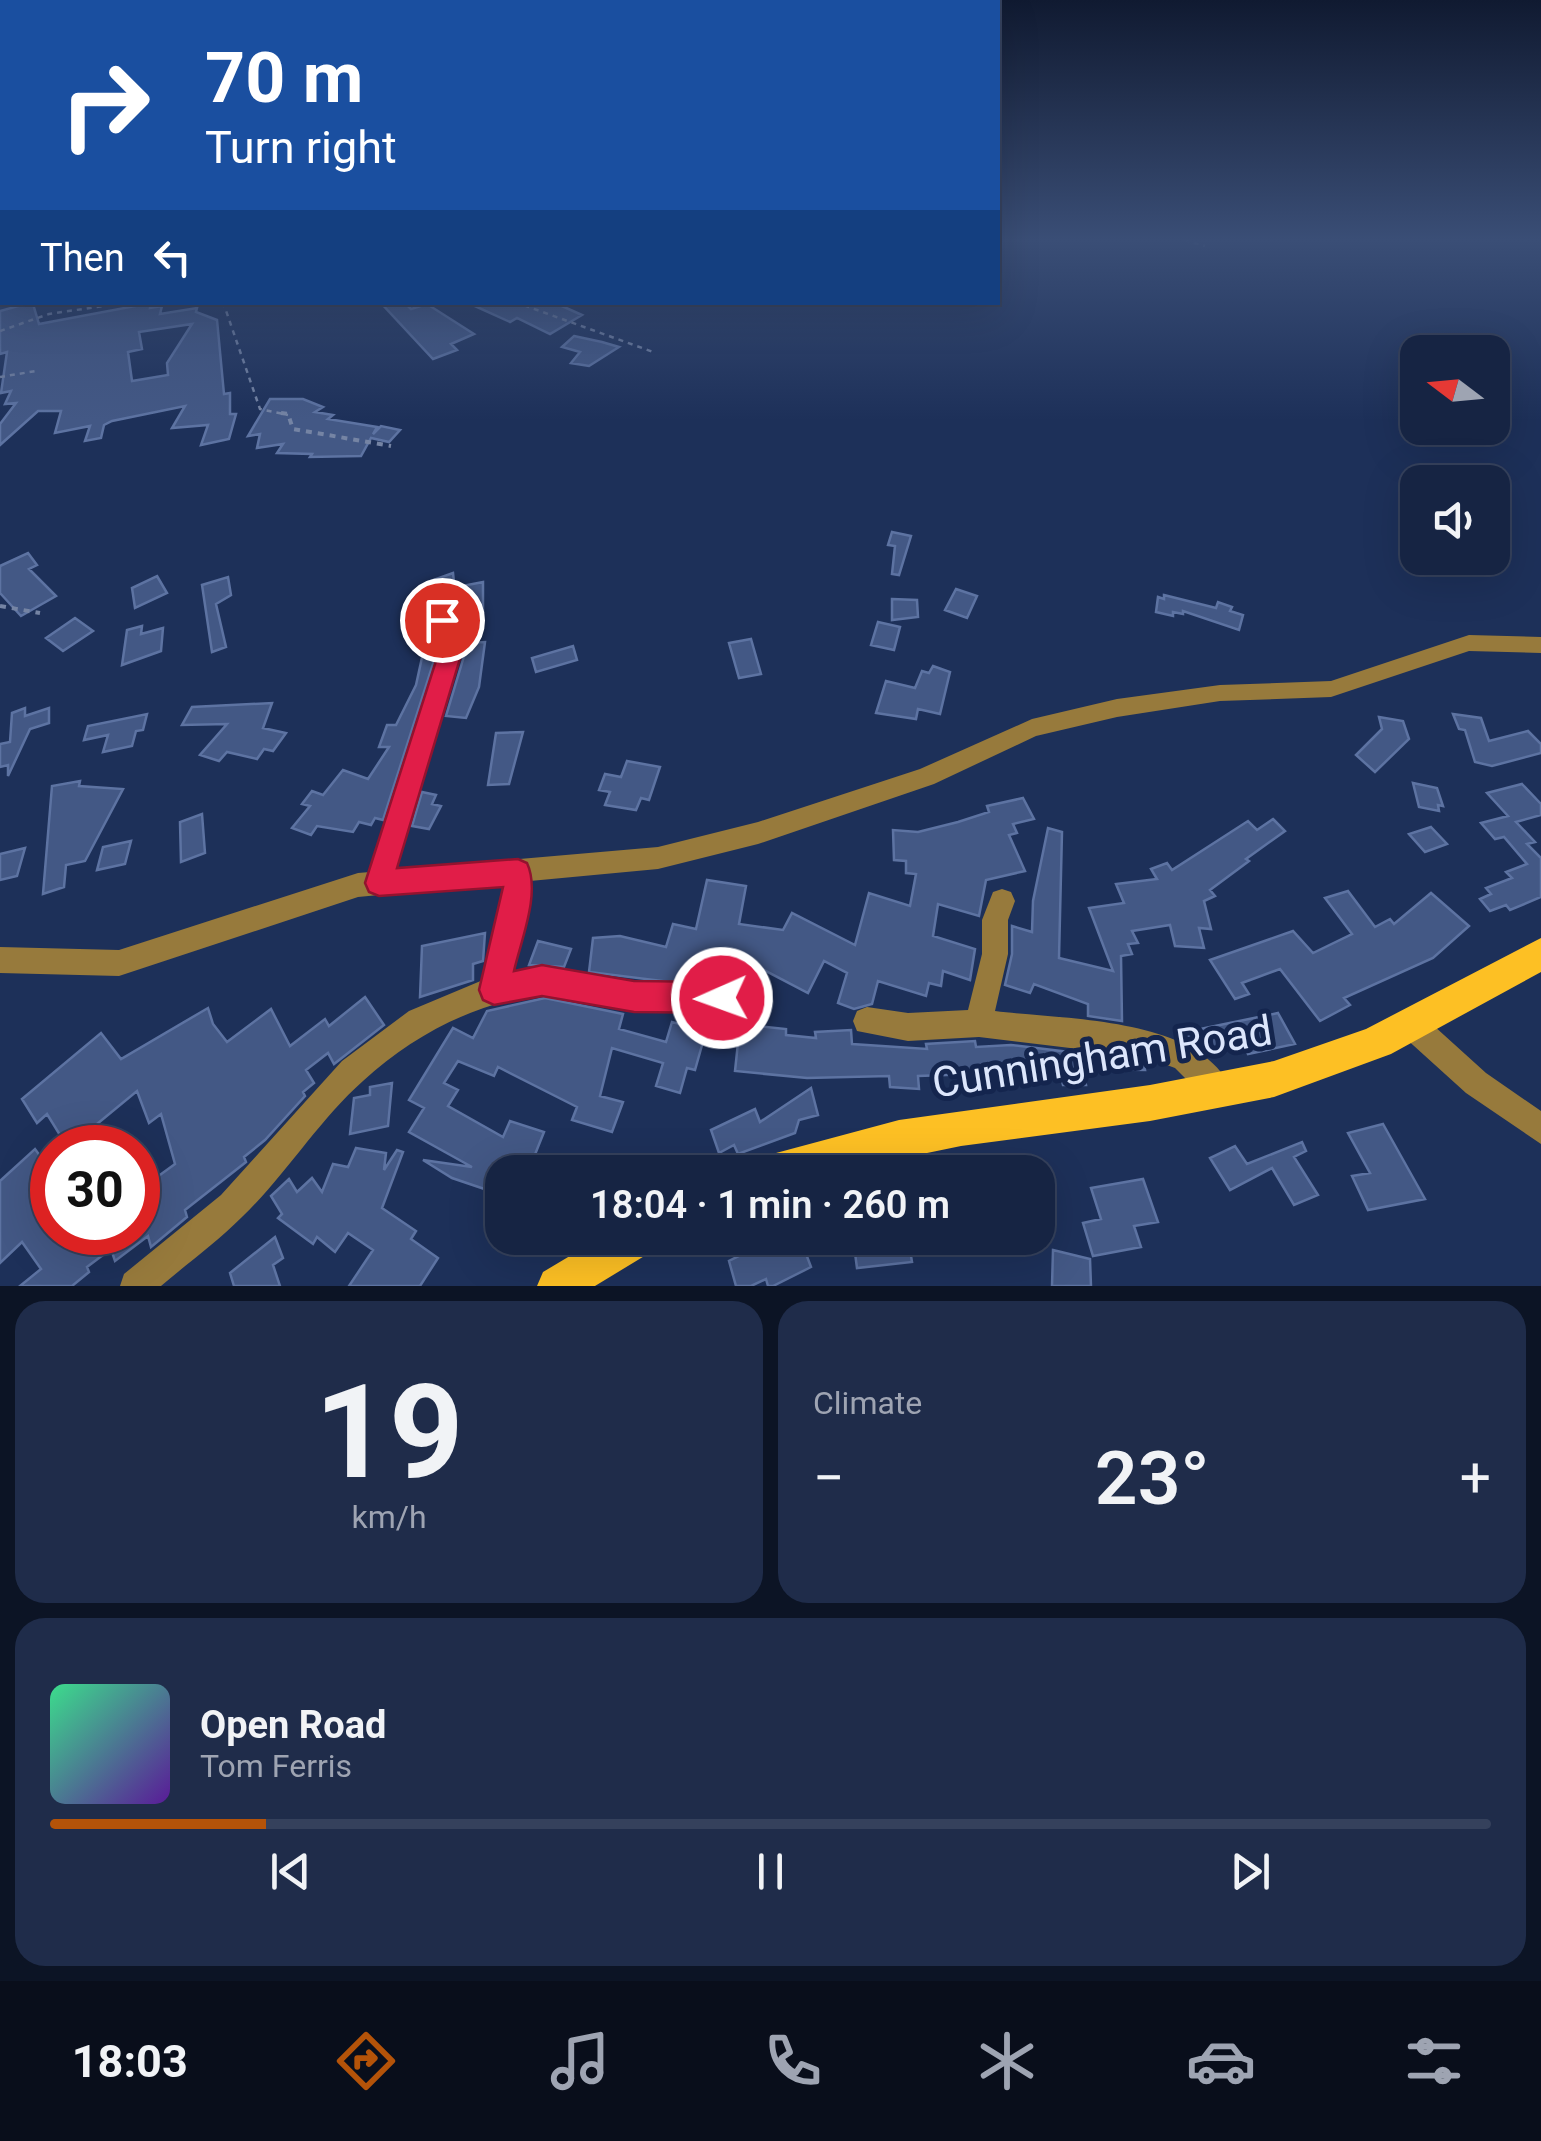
<!DOCTYPE html>
<html lang="en">
<head>
<meta charset="utf-8">
<style>
  body { margin:0; font-family:Roboto,sans-serif; background:#1f2c4a; color:#f1f3f6; height:100vh; display:flex; flex-direction:column; font-size:38px; white-space:nowrap }
  * { box-sizing:border-box; margin:0 }
  p { font-size:32px; color:#9ea4b2 }
  .icon { flex:none; width:55px; height:55px; fill:none; stroke:currentColor; stroke-width:2; stroke-linecap:round; stroke-linejoin:round }
  .map { position:relative; height:1286px; overflow:hidden }
  .sheet { display:flex; flex-direction:column; gap:15px; padding:15px; background:#0c1425; flex:1 }
  .sheet>* { flex:none }
  .guide { position:absolute; left:0px; top:0px; width:1000px; height:305px; box-shadow:0 10px 40px #0002,0 0 0 2px #35415c; background:#1a4fa0; color:#fff; overflow:hidden }
  .needle { width:65px; rotate:286deg }
  .buttons { position:absolute; left:1400px; top:335px; display:grid; gap:20px }
  .buttons a { display:grid; place-items:center; width:110px; height:110px; border-radius:20px; background:#162443; box-shadow:0 10px 40px #0002,0 0 0 2px #35415c; font-size:50px }
  .speed { position:absolute; left:30px; top:1125px; display:flex; gap:20px; font-size:50px; font-weight:700; text-align:center }
  .speed>* { display:grid; place-content:center; width:130px; height:130px; border-radius:50%; background:#162443; box-shadow:0 10px 40px #0002,0 0 0 2px #35415c; line-height:1 }
  .speed .limit { border:15px solid #d22; background:#fff; color:#111 }
  .pin { position:absolute; display:grid; place-items:center; width:85px; height:85px; color:#fff; margin:-42px; border:5px solid #fff; border-radius:50%; box-shadow:0 2px 10px #0007 }
  .me { position:absolute; width:110px; margin:-55px; rotate:268deg; stroke-linejoin:round; filter:drop-shadow(0 0 8px #0008) }
  .turn { display:flex; align-items:center; gap:35px; height:210px; padding:0 40px; font-size:45px }
  .turn .icon { width:130px; height:130px; stroke-width:2.5 }
  .turn b { display:block; font-size:70px; line-height:85px }
  .then { display:flex; align-items:center; height:95px; padding:0 40px; background:#0003; gap:20px; font-size:38px }
  .big { font-size:75px; font-weight:600; line-height:1.1 }
  .sheet .tile { flex:1; display:flex; flex-direction:column; justify-content:center; gap:15px; min-width:0; padding:0 35px; border-radius:30px; background:#1f2c4a }
  .sheet .dial { align-items:center; gap:0 }
  .dial b { font-size:130px; line-height:1 }
  .song { display:flex; align-items:center; gap:30px }
  .cover { width:120px; height:120px; border-radius:15px; background:linear-gradient(135deg,hsl(150 70% 55%),hsl(270 70% 35%)) }
  .played { height:10px; border-radius:5px; background:linear-gradient(90deg,#b45309 15%,#35415c 15%) }
  .keys { display:flex; justify-content:space-around; direction:ltr }
  .heat { display:flex; justify-content:space-between; align-items:center; font-size:55px; direction:ltr }
  .sheet .tiles { flex:1; display:grid; gap:15px; grid-template-columns:1fr 1fr }
  .tile:last-child { grid-column:span 2 }
  .trip { position:absolute; left:485px; top:1155px; width:570px; height:100px; border-radius:30px; background:#162443; box-shadow:0 10px 40px #0002,0 0 0 2px #35415c; font-weight:600; line-height:100px; text-align:center }
  .menu { display:flex; height:160px; justify-content:space-around; align-items:center; background:#090e1b; color:#9ea4b2 }
  .menu .icon { width:70px; height:70px }
  .menu .current { color:#b45309 }
  .menu b { font-size:45px; color:#f1f3f6 }
  .map>svg:first-child { display:block }
  .building { fill:#435885; stroke:#5d73a2; stroke-width:2.5; fill-rule:evenodd }
  .lines { fill:none; stroke-linecap:round; stroke-linejoin:round }
  .path-far1 { stroke:#7584a4; stroke-width:2.5; stroke-dasharray:5 5; stroke-linecap:butt }
  .path { stroke:#7584a4; stroke-width:4; stroke-dasharray:6 6; stroke-linecap:butt }
  .minor { fill:#977a3c; fill-rule:evenodd }
  .major { fill:#fdc024; fill-rule:evenodd }
  .route { fill:#e11d48; stroke:#92132f; stroke-width:2.5 }
  .labels { text-anchor:middle; stroke-width:10; stroke-linejoin:round; paint-order:stroke }
  .near-street-label { font-size:42px; fill:#dce6fc; stroke:#14254e }
</style>
</head>
<body>
<div class="map">
<svg width="1541" height="1286" viewBox="0 0 1541 1286">
  <rect width="100%" height="100%" fill="#1d3059"/>
  <path class="building" d="M380,302h24l7,7 16,-5 47,30 -23,10 6,6 -24,9z
    M466,302h87l29,13 -32,19 -33,-16 -7,4z
    M29,303l4,1 6,20 112,-21 -1,5 12,-2 -2,8 37,-6 -1,4 21,8 7,74 6,-1v21h6l-7,25 -28,6 7,-20 -36,3 13,-22 -73,15 -8,4 -3,13 -16,3 5,-15 -35,7 6,-22h-23l-38,34v-21l16,-21 -11,1 6,-13 -10,2 6,-41 -7,2v-43zM192,324l-25,39 1,12 -36,6 -4,-29 14,-3 -3,-17z
    M574,336l28,6 17,5 -30,19 -18,-3 9,-11 -18,-5z
    M270,399h33l20,8 -8,5 18,3 -5,4 49,8 -4,7 8,-8 19,4 -11,12 -18,-4 -10,18 -51,1 2,-3 -35,-1 6,-9 -26,4 3,-14 -12,2z
    M892,532l19,4 -12,39 -7,-1 3,-28 -7,-1z
    M28,553l9,12 -8,4 27,27 -35,20 -21,-23v-27z
    M453,573l2,19 -27,5v-15z
    M157,576l10,17 -32,15 -3,-20z
    M228,577l3,18 -15,9 10,43 -14,5 -10,-67z
    M483,582v30l-21,4v-30z
    M956,589l21,7 -10,22 -22,-8z
    M1164,595l52,13 2,-6 14,5 -2,4 13,4 -4,15 -56,-19v3l-10,-2v4l-17,-4 2,-15 6,2z
    M892,599l25,1 1,17 -26,3z
    M75,618l18,13 -30,20 -17,-13z
    M878,622l22,5 -6,23 -23,-5z
    M142,626l-1,8 22,-6 -2,23 -39,14 5,-35z
    M428,630h9l3,12 -57,178 -8,-2 -4,7 -12,-3 -6,10 -36,-6 -6,9 -19,-7 18,-22 -8,-2 10,-13 11,4 20,-25 25,9 21,-32h-10l8,-22h9l20,-40z
    M751,639l10,35 -22,4 -10,-35z
    M485,642l-6,45 -13,31 -20,-2 22,-73z
    M573,646l4,14 -41,12 -4,-14z
    M933,666l17,6 -10,42 -22,-5 -2,10 -40,-6 10,-32 29,7 7,-17 7,2z
    M272,703l-9,25 23,5 -13,18 -9,-2 -7,10 -30,-7 -8,9 -19,-6 27,-31 -45,1 10,-18z
    M25,708v8l24,-8v15l-19,6 -22,47v-11l-8,2v-23l10,-2 2,-29z
    M147,714l-4,16 -7,1 -4,15 -29,6 5,-17 -24,5 4,-14z
    M1453,714l28,4 8,23 39,-10 13,13v9l-49,13 -17,-4 -10,-32 -6,-1z
    M1379,717l24,4 6,18 -34,33 -19,-17 26,-26z
    M523,732l-14,52 -21,1 8,-52z
    M627,761l33,6 -11,33 -8,-2 -5,12 -31,-5 5,-13 -11,-2 6,-16 16,3z
    M80,781l-1,5 44,3 -38,72 -19,4 -2,22 -21,7 9,-108z
    M1413,783l24,5 6,18 -5,-1 1,6 -20,-4z
    M1522,784l19,20v11l-25,7 19,20 -8,2 14,14v39l-31,13 -4,-5 -16,6 -10,-12 11,-5 -5,-6 26,-10 -6,-6 21,-8 -23,-27 -9,2 -14,-16 27,-7 -21,-23z
    M422,792l14,3 -4,9 9,2 -12,23 -17,-3z
    M1023,798l11,21 -21,5 4,9 -8,2 16,36 -39,9 -7,36 -41,-12 -5,32 42,13 -5,31 -27,-9 -2,15 -12,-3 -3,13 -48,-15 -6,23 -18,5 -16,-6 9,-30 -23,-12 -16,32 -46,-24 -3,15 -39,-6 -50,4 -81,-10 4,-34 27,-2 46,11 7,-23 23,5 11,-49 39,6 -7,38 44,6 9,-17 63,32 14,-52 41,13 6,-32 -10,-1v-12l-12,-1 -1,-30 25,2 40,-10 31,-10 -2,-6z
    M202,814l3,39 -24,9 -1,-40z
    M1273,819l12,12 -39,28 3,2 -39,29 5,6 -11,5 7,28 -12,-1 5,20 -29,-2 -5,-21 -38,6 6,12 -10,1 4,10 -11,2 1,65 -34,-5v-12l-54,-20 -4,9 -25,-8 7,-31v-28l20,6 1,-31 15,-73 14,4 -3,126 54,13 -24,-63 35,-5 -8,-19 41,-5 -6,-10 16,-6 5,7 76,-49 9,9z
    M1431,827l16,17 -22,8 -16,-18z
    M131,841l-6,23 -28,6 6,-23z
    M25,848l-8,28 -17,4v-26z
    M1348,891l27,36 15,-8 4,5 37,-31 38,33 -36,32 -89,40 6,7 -30,16 -40,-52 -38,14 7,11 -14,5 -25,-39 83,-29 20,22 39,-19 -27,-36z
    M485,933l-2,28 -10,3v16l-53,17 2,-51z
    M538,941l33,8 -7,18 -35,-2z
    M365,997l19,28 -50,39 -6,-11 -22,17 8,13 -11,9 2,4 -40,44 -21,17 2,5 -61,48 2,7 -36,30 -3,-11 -33,25 -4,-12 -24,18 2,5 -17,14h-52l21,-17 -19,-27 -22,21v-82l35,-32 17,23v60h86v-91l15,39 22,-16 -14,-50 -12,9 -12,-32 -40,33 3,4 -22,20h-10l-21,-34 -10,9 -15,-24 79,-66 20,26 87,-51 5,16 14,18 44,-33 19,37 35,-27 4,7z
    M545,998l78,16 -4,15 47,13 6,-20 34,9 -11,39 -8,-2 -7,25 -24,-7 7,-23 -51,-15 -12,48 23,6 -11,30 -40,-12 5,-13 -79,-40 -4,9 -36,-15 -14,22 14,7 -10,16 55,31 7,-16 34,11 -16,40h-26v23l-50,-17 -29,-18 49,7 -63,-35 15,-24 -15,-8 44,-72 20,10 14,-27z
    M1278,1013l17,31 -47,10 -5,-11 -43,7 -9,-6 -5,-12z
    M740,1024l46,5v6l30,3 -1,-6 36,-2 1,14 75,5 -1,-5 49,-3 1,6 35,-2 132,16 2,9 -55,-1 1,5h-7l2,11h-23l-2,-8h-31l-1,-5 -111,4 1,13 -29,-2 -1,-11 -82,2 -72,-7z
    M392,1083l-4,43 -38,8 4,-36 16,-3v-8z
    M811,1088l7,27 -19,5 -4,13 -57,21 -4,-9 -15,8 -8,-23 44,-21 5,13z
    M1383,1124l42,75 -57,11 -16,-34 18,-3 -22,-40z
    M1302,1142l4,9 -12,6 24,38 -24,10 -22,-37 -42,22 -20,-32 25,-12 12,18z
    M356,1148l30,5 -2,17 13,-20 6,2 -21,56 34,23 -5,8 27,19 -18,28h-71l24,-36 -25,-17 -13,19 -18,-15 -4,7 -35,-26 4,-4 -11,-18 18,-17 8,13 15,-14 10,14 11,-28 15,3z
    M1143,1179l15,43 -24,4 7,21 -48,9 -10,-33 18,-4 -10,-31z
    M275,1237l8,21 -10,7 7,21h-46l-4,-13z
    M775,1238h25l11,29 -38,19h-5l-2,-7 -15,7h-15l-7,-25z
    M853,1238h55l4,24 -55,6z
    M1053,1250l37,9 1,27h-39z"/>
  <g class="lines">
    <path class="path-far1" d="M1184,240l21,6
      M223,302l37,107 28,6
      M515,302l141,51
      M0,331l49,-17 81,-12
      M0,377l36,-6"/>
    <path class="path" d="M281,413l7,1 5,15 98,17
      M0,606l40,7"/>
    <path class="minor" d="M442,613l17,10 5,19 -69,228 263,-23 100,-25 162,-53 112,-50 85,-20 103,-14 111,-4 138,-46 72,2v16l-72,-2 -138,46 -111,4 -103,16 -81,19 -102,48 -176,60 -100,25 -128,12 -1,15 -18,78 31,-6 39,5 18,7 71,6 52,-1 10,3 3,10 -3,10c-24,9 -110,5 -136,-3 -18,-5 -39,-13 -59,-10 -66,10 -125,41 -174,86 -45,40 -77,94 -121,136 -25,25 -54,46 -81,69h-41l4,-12 97,-79 121,-134 67,-50 74,-31 22,-97 -147,14 -239,79 -119,-3v-26l119,3 239,-77 12,-1 74,-230 -1,-11 -11,-11z
      M1002,889l9,3 4,9 -7,19v34l-13,57c70,9 207,5 238,81l-4,10 -10,4 -10,-4 -34,-34 -30,-11 -166,-20 -71,4 -51,-10 -4,-10 4,-10 10,-4 41,6 60,-3 14,-56v-34l11,-28z
      M1413,1012l10,4 63,57 55,38v33l-75,-51 -63,-57 -4,-10 4,-10z"/>
    <path class="major" d="M1541,938v34l-150,82 -117,43 -124,24 -189,25 -126,26h-78l6,-13 13,-6 123,-33 251,-35 124,-24 92,-32z
      M600,1238h57l-6,14 -56,34h-58l6,-14z"/>
  </g>
  <linearGradient id="sky" x2="0" y2="1"><stop stop-color="#101a31"/><stop offset="0.57" stop-color="#3a4e76"/><stop offset="1" stop-color="#3a4e76" stop-opacity="0"/></linearGradient>
  <rect width="1541" height="421" fill="url(#sky)"/>
  <path class="route" d="M442,612l18,10 5,20 -68,226 121,-9 9,4c14,30 -6,77 -13,108l28,-6 92,16 88,1 11,5 4,11 -4,10 -11,5 -88,-1 -92,-16 -48,9 -11,-5 -4,-10 24,-103 -124,9 -10,-4 -4,-9 77,-241 -1,-10 -10,-12z"/>
  <g class="labels">
    <g class="near-street-label">
      <text transform="translate(1102 1056) rotate(-9)" y="15">Cunningham Road</text>
    </g>
  </g>
</svg>
<div class="buttons">
<a><svg class="needle" viewBox="-14 -14 28 28"><path d="M0-13l5 13h-10z" fill="#e53935"/><path d="M0 13l5-13h-10z" fill="#9ea4b2"/></svg></a>
<a><svg class="icon" aria-label="sound" viewBox="0 0 24 24"><path d="M4 9h4l5-4v14l-5-4H4zM17 9q2 3 0 6"/></svg></a>
</div>
<div class="speed"><div class="limit">30</div></div>
<div class="pin" style="left:442px;top:620px;background:#d93025"><svg class="icon" aria-label="arrive" viewBox="0 0 24 24"><path d="M6 21V4h12l-3 4 3 4H6"/></svg></div>
<svg class="me" style="left:722px;top:998px" viewBox="-20 -20 40 40"><circle r="17" fill="#e11d48" stroke="#fff" stroke-width="3"/><path d="M0-11L8 9 0 5-8 9z" fill="#fff"/></svg>
<div class="trip">18:04 · 1 min · 260 m</div>
<div class="guide">
<div class="turn"><svg class="icon" aria-label="right" viewBox="0 0 24 24"><path d="M7 20v-9h11M14 6l5 5-5 5"/></svg><div><b>70 m</b>Turn right</div></div>
<div class="then">Then<svg class="icon" aria-label="left" viewBox="0 0 24 24"><path d="M17 20v-9H6M10 6l-5 5 5 5"/></svg></div>
</div>
</div>
<section class="sheet">
<div class="tiles">
<div class="tile dial"><b>19</b><p>km/h</p></div>
<div class="tile"><p>Climate</p>
<div class="heat"><a>−</a><b class="big">23°</b><a>+</a></div>
</div>
<div class="tile">
<div class="song"><i class="cover"></i><div><b>Open Road</b><p>Tom Ferris</p></div></div>
<div class="played"></div>
<div class="keys"><svg class="icon" aria-label="previous" viewBox="0 0 24 24"><path d="M18 5L8 12l10 7zM5 5v14"/></svg><svg class="icon" aria-label="pause" viewBox="0 0 24 24"><path d="M8 5v14M16 5v14"/></svg><svg class="icon" aria-label="next" viewBox="0 0 24 24"><path d="M6 5l10 7-10 7zM19 5v14"/></svg></div>
</div>
</div>
</section>
<nav class="menu">
<b>18:03</b>
<svg class="icon current" aria-label="directions" viewBox="0 0 24 24"><path d="M12 3l9 9-9 9-9-9zM9 14v-3h6M13 9l2 2-2 2"/></svg>
<svg class="icon" aria-label="music" viewBox="0 0 24 24"><path d="M9 18V5l10-2v13"/><circle cx="6" cy="18" r="3"/><circle cx="16" cy="16" r="3"/></svg>
<svg class="icon" aria-label="phone" viewBox="0 0 24 24"><path d="M5 4h4l2 5-3 2q2 4 5 5l2-3 5 2v4C11 20 4 13 5 4z"/></svg>
<svg class="icon" aria-label="climate" viewBox="0 0 24 24"><path d="M12 3v18M4 7l16 10M4 17L20 7"/></svg>
<svg class="icon" aria-label="car" viewBox="0 0 24 24"><path d="M5 17H2v-5l4-1 3-4h7l3 4 3 1v5h-3M9 17h6M6 11h13"/><circle cx="7" cy="17" r="2"/><circle cx="17" cy="17" r="2"/></svg>
<svg class="icon" aria-label="filters" viewBox="0 0 24 24"><path d="M4 7h16M4 17h16"/><circle cx="9" cy="7" r="2"/><circle cx="15" cy="17" r="2"/></svg>
</nav>
</body>
</html>
